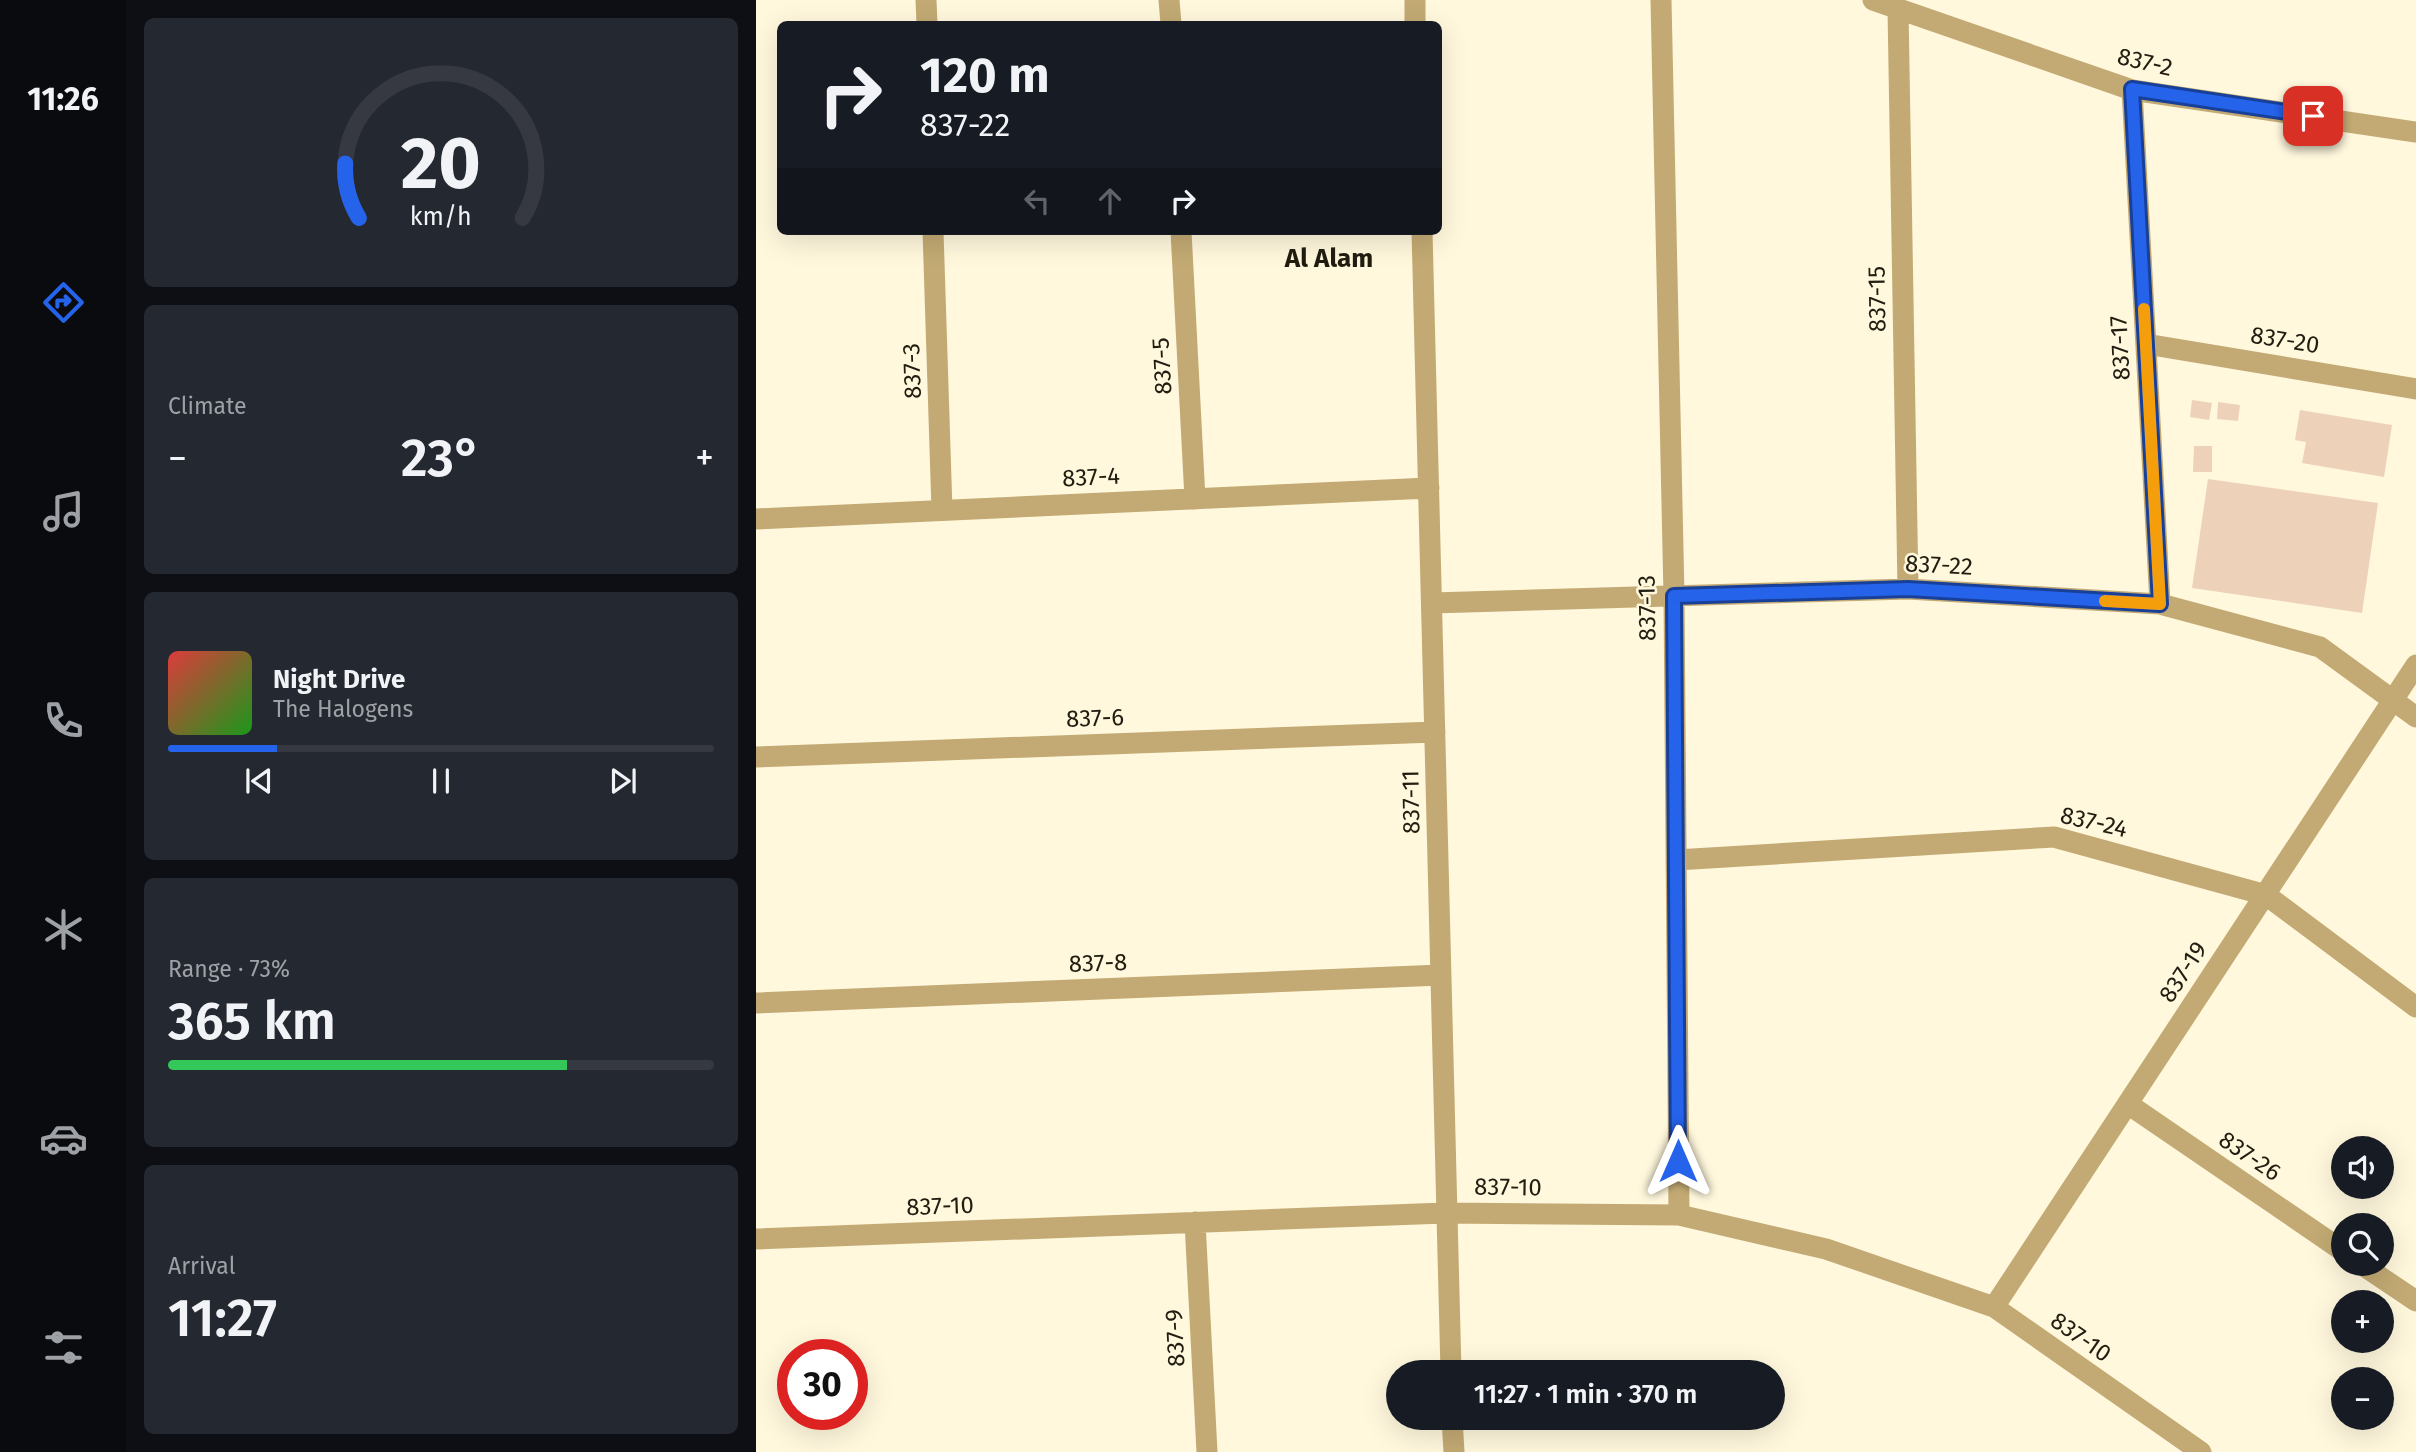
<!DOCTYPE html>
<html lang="en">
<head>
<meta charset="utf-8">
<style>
  body { margin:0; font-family:"Fira Sans",sans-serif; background:#242831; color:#f1f3f6; height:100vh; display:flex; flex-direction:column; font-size:26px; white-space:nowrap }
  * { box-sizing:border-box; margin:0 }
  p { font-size:23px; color:#9ea1a6 }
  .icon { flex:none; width:38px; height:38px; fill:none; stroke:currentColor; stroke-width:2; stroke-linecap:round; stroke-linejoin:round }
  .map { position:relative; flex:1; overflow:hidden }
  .side { display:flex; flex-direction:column; gap:18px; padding:18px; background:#0d0f14; width:630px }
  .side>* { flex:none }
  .hud { position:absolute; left:21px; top:21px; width:665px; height:214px; border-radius:10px; box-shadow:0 7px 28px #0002; background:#171b24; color:#f1f3f6; overflow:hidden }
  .controls { position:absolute; left:1575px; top:1136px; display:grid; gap:14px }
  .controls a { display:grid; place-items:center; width:63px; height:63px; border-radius:50%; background:#171b24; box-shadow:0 7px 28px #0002; font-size:35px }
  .speed { position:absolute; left:21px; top:1339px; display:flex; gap:14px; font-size:35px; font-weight:700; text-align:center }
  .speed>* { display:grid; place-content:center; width:91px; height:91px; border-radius:50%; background:#171b24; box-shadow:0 7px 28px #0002; line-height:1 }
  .speed .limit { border:10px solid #d22; background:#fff; color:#111 }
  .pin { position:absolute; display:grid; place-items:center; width:60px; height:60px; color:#fff; margin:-30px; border-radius:14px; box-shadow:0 4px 10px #0006 }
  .me { position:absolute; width:77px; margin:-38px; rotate:0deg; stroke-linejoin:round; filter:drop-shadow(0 0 5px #0008) }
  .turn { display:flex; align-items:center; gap:24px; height:147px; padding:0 28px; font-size:32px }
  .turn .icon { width:91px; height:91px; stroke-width:2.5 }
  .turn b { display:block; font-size:49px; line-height:60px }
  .lanes { display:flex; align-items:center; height:66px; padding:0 28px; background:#0003; justify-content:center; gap:35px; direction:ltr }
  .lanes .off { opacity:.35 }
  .big { font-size:52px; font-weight:600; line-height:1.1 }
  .side .card { flex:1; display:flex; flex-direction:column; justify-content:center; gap:10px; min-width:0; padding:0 24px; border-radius:10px; background:#242831 }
  .side .dial { align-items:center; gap:0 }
  .dial svg { height:182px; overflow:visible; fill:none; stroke:#363941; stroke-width:7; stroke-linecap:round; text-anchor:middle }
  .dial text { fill:#f1f3f6; stroke:none }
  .song { display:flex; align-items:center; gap:21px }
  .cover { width:84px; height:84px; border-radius:10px; background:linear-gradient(135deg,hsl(0 70% 55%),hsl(120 70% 35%)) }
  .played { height:7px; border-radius:4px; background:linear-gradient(90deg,#2563eb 20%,#363941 20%) }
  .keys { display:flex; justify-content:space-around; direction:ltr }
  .heat { display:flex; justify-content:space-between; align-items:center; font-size:38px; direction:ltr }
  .charge { height:10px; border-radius:5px; background:linear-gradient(90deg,#34c759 73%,#363941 0) }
  .trip { position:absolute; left:630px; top:1360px; width:399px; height:70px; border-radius:35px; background:#171b24; box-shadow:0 7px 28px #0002; font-weight:600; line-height:70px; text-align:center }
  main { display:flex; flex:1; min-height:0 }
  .dock { display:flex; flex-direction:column; width:126px; justify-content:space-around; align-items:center; background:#090b0e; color:#9ea1a6 }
  .dock .icon { width:49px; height:49px }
  .dock .on { color:#2563eb }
  .dock b { font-size:32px; color:#f1f3f6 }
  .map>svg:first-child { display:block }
  .building { fill:#eed1b9 }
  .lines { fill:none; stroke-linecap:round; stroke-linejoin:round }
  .minor { stroke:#c3aa74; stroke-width:21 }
  .route-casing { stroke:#184099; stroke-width:18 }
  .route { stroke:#2563eb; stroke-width:12 }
  .slow { stroke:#f59e0b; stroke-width:12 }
  .labels { text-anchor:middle; stroke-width:5; stroke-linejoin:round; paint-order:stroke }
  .street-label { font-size:24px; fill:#211e11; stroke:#fff8dd }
  .neighbourhood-label { font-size:26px; font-weight:bold; fill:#211e11; stroke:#fff8dd }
</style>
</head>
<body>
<main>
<nav class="dock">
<b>11:26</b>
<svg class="icon on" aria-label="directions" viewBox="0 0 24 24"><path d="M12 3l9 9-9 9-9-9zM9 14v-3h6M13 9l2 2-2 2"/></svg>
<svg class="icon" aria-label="music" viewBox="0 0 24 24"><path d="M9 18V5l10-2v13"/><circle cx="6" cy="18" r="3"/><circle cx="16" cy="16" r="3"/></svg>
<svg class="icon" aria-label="phone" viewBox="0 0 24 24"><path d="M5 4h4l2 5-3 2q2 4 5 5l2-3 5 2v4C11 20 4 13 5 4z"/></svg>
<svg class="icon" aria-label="climate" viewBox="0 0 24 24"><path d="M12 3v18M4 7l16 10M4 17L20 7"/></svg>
<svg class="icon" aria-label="car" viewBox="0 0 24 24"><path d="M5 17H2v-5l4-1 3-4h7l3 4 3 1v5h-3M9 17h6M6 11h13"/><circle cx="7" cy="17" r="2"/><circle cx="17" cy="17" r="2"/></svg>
<svg class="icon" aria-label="filters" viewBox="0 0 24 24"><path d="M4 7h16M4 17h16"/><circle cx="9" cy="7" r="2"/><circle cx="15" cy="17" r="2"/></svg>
</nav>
<section class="side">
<div class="card dial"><svg viewBox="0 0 100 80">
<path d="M14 69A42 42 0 1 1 86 69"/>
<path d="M14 69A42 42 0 0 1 8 45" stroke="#2563eb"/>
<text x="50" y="56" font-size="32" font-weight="700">20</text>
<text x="50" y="72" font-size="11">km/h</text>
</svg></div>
<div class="card"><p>Climate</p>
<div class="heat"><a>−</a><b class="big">23°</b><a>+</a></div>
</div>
<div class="card">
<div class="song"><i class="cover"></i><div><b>Night Drive</b><p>The Halogens</p></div></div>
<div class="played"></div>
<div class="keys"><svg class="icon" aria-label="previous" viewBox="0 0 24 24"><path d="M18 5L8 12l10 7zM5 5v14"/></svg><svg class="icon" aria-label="pause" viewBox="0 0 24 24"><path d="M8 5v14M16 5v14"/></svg><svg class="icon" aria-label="next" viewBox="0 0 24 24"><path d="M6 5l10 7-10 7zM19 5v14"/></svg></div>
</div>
<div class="card"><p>Range · 73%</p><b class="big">365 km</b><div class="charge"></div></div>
<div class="card"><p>Arrival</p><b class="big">11:27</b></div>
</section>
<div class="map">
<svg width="1660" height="1452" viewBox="0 0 1660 1452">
  <rect width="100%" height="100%" fill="#fff8dd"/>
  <path class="building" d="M1436,400l20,3 -3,17 -19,-3z
    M1462,402l22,3 -2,16 -21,-2z
    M1544,410l92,15 -8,52 -82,-14 4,-21 -11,-2z
    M1438,446h18v26h-19z
    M1452,479l170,24 -16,110 -170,-25z"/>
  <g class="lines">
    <path class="minor" d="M170,0l1,24
      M413,0l2,24
      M659,0v24
      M905,0l13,596 5,619
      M1117,0l259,90 284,42
      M1142,9l10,580
      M1376,90l28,514
      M177,231l9,279
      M425,231l14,268
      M666,231l29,1141
      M1390,344l270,45
      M0,519l673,-31
      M676,603l476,-14 252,15 160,43 96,70
      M0,757l679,-25
      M920,860l378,-23 212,58 150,112
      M0,1003l685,-28
      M1372,1104l215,147
      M439,1222l12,230
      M0,1239l689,-26 234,2 147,34 168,58 207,145
      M1605,1264l55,37
      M1238,1307l422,-642
      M696,1418l2,34"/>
  </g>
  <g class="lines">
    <g class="route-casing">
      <path id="route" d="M922,1161l-4,-565 234,-7 252,15 -28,-515 181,27"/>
    </g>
    <use href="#route" class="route"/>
    <path class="slow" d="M1349,601l55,3 -16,-295"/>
  </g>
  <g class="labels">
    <g class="street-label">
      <text transform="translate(1389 62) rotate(13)" y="8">837-2</text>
      <text transform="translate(1121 299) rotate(-91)" y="8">837-15</text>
      <text transform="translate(1529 340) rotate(9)" y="8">837-20</text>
      <text transform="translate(1364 348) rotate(-93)" y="8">837-17</text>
      <text transform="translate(406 366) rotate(-93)" y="8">837-5</text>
      <text transform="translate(156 371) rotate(-92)" y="8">837-3</text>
      <text transform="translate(335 477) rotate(-3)" y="8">837-4</text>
      <text transform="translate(1183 565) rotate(3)" y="8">837-22</text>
      <text transform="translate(891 608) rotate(-91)" y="8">837-13</text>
      <text transform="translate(339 718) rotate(-2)" y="8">837-6</text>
      <text transform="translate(655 802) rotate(-91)" y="8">837-11</text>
      <text transform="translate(1338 822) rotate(13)" y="8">837-24</text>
      <text transform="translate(342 963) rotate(-2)" y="8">837-8</text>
      <text transform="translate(1427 972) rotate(-57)" y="8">837-19</text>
      <text transform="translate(1494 1156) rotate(34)" y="8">837-26</text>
      <text transform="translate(752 1187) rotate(1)" y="8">837-10</text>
      <text transform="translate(184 1206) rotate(-2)" y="8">837-10</text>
      <text transform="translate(1325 1337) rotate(35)" y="8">837-10</text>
      <text transform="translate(419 1338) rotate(-93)" y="8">837-9</text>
    </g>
    <g class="neighbourhood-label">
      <text x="573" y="267">Al Alam</text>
    </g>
  </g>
</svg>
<div class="controls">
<a><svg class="icon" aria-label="sound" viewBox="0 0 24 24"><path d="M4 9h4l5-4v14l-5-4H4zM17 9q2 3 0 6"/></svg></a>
<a><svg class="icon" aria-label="search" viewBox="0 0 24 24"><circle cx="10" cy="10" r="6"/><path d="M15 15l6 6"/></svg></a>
<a>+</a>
<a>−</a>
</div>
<div class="speed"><div class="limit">30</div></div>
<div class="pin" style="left:1557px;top:116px;background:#d93025"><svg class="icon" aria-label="arrive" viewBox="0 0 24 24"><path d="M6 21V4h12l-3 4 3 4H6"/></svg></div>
<svg class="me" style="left:922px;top:1161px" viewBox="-20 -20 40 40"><path d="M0-17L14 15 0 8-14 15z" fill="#2563eb" stroke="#fff" stroke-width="4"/></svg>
<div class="trip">11:27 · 1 min · 370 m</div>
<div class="hud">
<div class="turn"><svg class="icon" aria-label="right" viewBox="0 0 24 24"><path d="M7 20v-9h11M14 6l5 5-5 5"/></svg><div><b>120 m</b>837-22</div></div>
<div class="lanes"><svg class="icon off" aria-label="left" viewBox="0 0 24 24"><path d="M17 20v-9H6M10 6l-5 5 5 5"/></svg><svg class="icon off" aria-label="ahead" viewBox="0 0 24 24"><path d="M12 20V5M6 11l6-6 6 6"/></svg><svg class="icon" aria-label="right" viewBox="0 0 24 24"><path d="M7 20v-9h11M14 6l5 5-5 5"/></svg></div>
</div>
</div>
</main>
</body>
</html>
